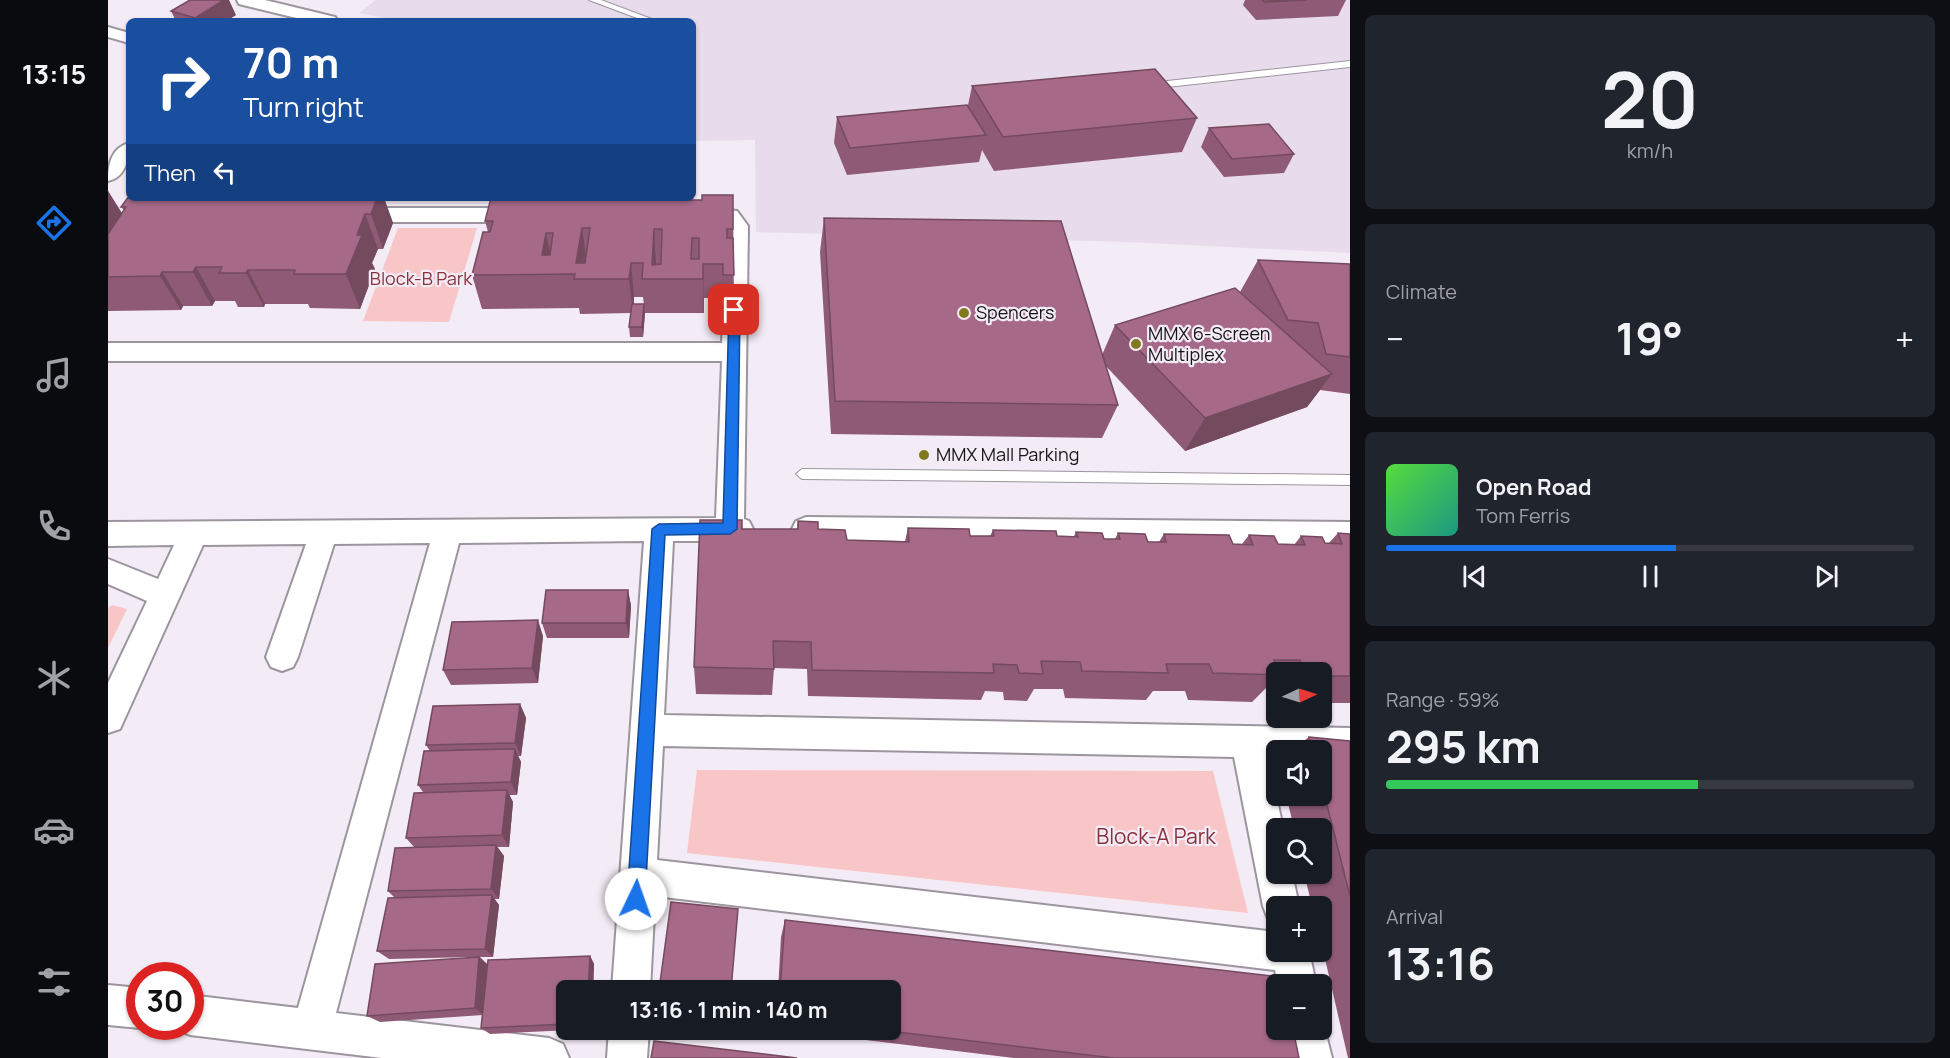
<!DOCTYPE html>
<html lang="en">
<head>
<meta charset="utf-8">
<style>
  body { margin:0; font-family:Manrope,sans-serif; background:#20242c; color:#f1f3f6; height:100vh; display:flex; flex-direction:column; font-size:22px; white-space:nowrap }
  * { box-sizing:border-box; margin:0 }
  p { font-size:20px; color:#9ea1a6 }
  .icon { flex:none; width:33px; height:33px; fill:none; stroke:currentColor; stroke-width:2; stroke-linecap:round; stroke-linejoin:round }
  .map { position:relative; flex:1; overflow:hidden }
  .details { display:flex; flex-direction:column; gap:15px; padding:15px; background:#0d0f14; width:600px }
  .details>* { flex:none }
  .banner { position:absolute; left:18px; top:18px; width:570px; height:183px; border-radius:9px; box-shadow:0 2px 4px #0004; background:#1a4fa0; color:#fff; overflow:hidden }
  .needle { width:39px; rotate:86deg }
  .controls { position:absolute; left:1158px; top:662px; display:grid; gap:12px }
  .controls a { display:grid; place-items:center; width:66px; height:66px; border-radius:9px; background:#171b24; box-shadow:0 2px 4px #0004; font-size:30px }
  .speed { position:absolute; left:18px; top:962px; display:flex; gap:12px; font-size:30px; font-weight:700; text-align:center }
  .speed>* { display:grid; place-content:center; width:78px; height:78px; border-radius:50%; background:#171b24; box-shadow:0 2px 4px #0004; line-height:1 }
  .speed .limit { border:9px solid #d22; background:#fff; color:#111 }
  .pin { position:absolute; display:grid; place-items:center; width:51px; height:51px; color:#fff; margin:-26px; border-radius:12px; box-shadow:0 3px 9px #0006 }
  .me { position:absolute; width:66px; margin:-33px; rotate:3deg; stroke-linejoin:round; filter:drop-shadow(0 0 4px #0008) }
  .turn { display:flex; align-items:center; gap:21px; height:126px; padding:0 18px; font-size:27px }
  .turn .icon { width:78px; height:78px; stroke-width:2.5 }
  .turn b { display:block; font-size:42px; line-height:51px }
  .then { display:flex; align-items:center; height:57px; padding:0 18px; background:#0003; gap:12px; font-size:22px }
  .big { font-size:45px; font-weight:700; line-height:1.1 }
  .details .tile { flex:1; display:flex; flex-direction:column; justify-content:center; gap:9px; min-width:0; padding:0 21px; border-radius:9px; background:#20242c }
  .details .dial { align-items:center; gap:0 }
  .dial b { font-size:78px; line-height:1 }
  .song { display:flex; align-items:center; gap:18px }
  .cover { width:72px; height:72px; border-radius:9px; background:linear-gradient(135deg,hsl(110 70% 55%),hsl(170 70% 35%)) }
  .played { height:6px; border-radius:3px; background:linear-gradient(90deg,#1a73e8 55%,#363941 55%) }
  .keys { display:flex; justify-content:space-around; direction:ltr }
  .heat { display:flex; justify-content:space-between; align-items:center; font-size:33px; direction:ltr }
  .charge { height:9px; border-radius:4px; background:linear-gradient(90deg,#34c759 59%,#363941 0) }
  .trip { position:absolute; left:448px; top:980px; width:345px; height:60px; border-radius:9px; background:#171b24; box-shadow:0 2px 4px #0004; font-weight:700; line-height:60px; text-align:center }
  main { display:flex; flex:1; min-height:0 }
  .dock { display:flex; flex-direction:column; width:108px; justify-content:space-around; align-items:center; background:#090b0e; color:#9ea1a6 }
  .dock .icon { width:42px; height:42px }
  .dock .on { color:#1a73e8 }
  .dock b { font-size:27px; color:#f1f3f6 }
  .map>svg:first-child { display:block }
  .built { fill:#e8dcec }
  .green { fill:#f9c6c7 }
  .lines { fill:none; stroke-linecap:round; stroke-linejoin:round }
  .lane-casing { stroke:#9c959e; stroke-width:2 }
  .street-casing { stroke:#9c959e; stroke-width:4 }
  .lane { fill:#fff; fill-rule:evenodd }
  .street { fill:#fff; fill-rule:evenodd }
  .wall { fill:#8f5a75 }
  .shaded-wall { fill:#744a5f }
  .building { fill:#a66988; stroke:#744a5f; stroke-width:1.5; fill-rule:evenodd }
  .route { fill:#1a73e8; stroke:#114b97; stroke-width:1.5 }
  .poi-dot { fill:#82791f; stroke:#f3ebf5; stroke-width:2 }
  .labels { text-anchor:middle; stroke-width:4.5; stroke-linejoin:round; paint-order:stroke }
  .park-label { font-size:18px; fill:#88323c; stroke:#f3ebf5 }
  .poi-label { font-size:18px; fill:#161417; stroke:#f3ebf5; text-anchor:start }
  .near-park-label { font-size:21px; fill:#88323c; stroke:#f3ebf5 }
</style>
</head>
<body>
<main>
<nav class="dock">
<b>13:15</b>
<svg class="icon on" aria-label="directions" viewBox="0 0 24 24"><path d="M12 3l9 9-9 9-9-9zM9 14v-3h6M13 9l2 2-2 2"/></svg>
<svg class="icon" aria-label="music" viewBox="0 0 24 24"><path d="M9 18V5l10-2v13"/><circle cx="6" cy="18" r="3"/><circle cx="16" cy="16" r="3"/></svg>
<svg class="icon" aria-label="phone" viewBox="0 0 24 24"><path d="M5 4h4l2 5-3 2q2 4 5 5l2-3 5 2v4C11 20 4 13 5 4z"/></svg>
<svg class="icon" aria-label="climate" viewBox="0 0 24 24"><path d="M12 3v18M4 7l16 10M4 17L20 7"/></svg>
<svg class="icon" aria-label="car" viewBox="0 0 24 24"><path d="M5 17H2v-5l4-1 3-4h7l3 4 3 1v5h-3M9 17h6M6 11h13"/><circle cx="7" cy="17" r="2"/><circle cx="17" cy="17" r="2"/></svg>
<svg class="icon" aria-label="filters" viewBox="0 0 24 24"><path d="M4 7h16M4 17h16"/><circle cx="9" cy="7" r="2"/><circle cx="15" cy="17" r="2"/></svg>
</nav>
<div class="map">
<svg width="1242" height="1058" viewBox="0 0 1242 1058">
  <rect width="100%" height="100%" fill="#f3ebf5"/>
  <path class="built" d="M268,0h974v253l-222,-11 -372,-10 -1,-92 -62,1v-120h-293l-41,-8z"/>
  <path class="green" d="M290,228h79l-28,94 -86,-1z
    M4,605l15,4 -19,39v-40z
    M589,770l516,1 35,142 -561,-60z"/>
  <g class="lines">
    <g class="lane-casing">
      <path id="lane" d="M481,0h12l56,21h-12z
        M1242,61v6l-201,22 -4,-3 4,-3z
        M694,469l548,6v10l-548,-6 -6,-5z"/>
    </g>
    <g class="street-casing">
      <path id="street" d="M129,0h28l70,17 3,4h-29l-70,-17z
        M0,27l21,6v10l-21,-6z
        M21,143c0,16 -3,34 -21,38 0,-16 3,-33 21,-38z
        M589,207l40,4 11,15 -4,293 5,2 4,8 -4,8 -10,4h-66l-9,174 686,13v32l-28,-1v-9h-46v8h-8l15,70h-7v45h16l7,33h-23v17l-8,-4 -5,-13 -29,-149 -571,-11 -6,114 619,72v19h33l7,33h-38l-3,-14 -620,-74 -5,94h-38l32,-449 -185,2 -123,470 213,25 14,6 6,14h-187l-192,-23 -14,-6 -1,-3h15v-31l108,13 132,-465 -96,1 -36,113 -5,10 -11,4 -11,-4 -5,-10 40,-113 -103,1 -83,184 -12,4v-50l39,-82 -39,-17v-25l50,20 16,-34 -66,1v-24l608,-4 6,-157h-614v-18h614l4,-116 -3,-5 -34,-3 -3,-5 3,-5z
        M244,208h172l8,2 3,5 -3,5 -8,2h-172l-8,-2 -3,-5 3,-5z
        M698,517l544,5v24l-544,-5 -10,-4 -4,-8 4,-8z
        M0,985l32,3v38h4l-4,2 -32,-3z
        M1214,1019l10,39h-40l-6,-29h36z
        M501,1029h40l-2,29h-40z"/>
    </g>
    <use href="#lane" class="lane"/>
    <use href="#street" class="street"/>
  </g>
  <path class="wall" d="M1137,0h101l-8,16 -82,4 -13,-15z
    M63,11l65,4 -10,6h-50z
    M864,86l225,32 -15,34 -188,19 -12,-21 -3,12 -132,13 -13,-32 3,-26 131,-12z
    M1101,128l85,26 -10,19 -60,4 -23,-30z
    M0,191l14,22 2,-3 -3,-3 8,-9h255l9,25 -10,26h-5l-6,14 3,6 -15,40 -50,-1 -2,-4h-43l-1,3h-26l-3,-6h-20l-3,5h-29l-2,4 -73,1z
    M625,195l1,115 -11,-1v-11h-19v15h-59l-2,-16h-9v7h10l1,9 -2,24h-13l-1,-10 2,-14 -51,1 -1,-6 -97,1 -10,-34 16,-43 -3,-11 6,-23 211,2z
    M716,218l278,137 13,-30 125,-33 18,-32 92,4v130l-30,-4 -13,17 -122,44 -80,-86 13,40 -16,33 -271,-4 -11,-182z
    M690,521l49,19 58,1 3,-13 62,8h20l3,-6 64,6h17l2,-4 28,7h11l3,-6 30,9h11l5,-8 69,10h9l7,-9 29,9 16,1 7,-9 24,7h4l9,-10 12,1v169h-28v-31h-46v28l-4,-13h-5l-15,15 -64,-2 -3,-9h-32l-7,9 -81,-2 -2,-9h-29l-7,12 -23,-1 -1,-8 -18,-1 -4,9 -173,-4 -1,-27 -33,-1 -2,27 -76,-1 -2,-27 48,-138h55z
    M520,590l3,16 -2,32h-82l-5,-15z
    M435,636l-5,47 -87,2 -8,-15z
    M412,704l6,14 -5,38h-3l3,6 -4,33h-8l4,7 -4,45h-12l7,9 -5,43h-5l5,6 -6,52h-13l8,8 102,-9 4,8 -1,26h-26v39h25l-102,5 -9,-6 2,-13 -103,7 -13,-6 105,-59 -83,2 -12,-8 18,-53 -7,-7 26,-44 -8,-9 17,-46 -5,-7 12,-34 -4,-6z
    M1201,737l41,4v317h-2l-26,-112v-40h-10l-8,-33h18v-45h-28l-8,-33h36v-45h-30z
    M677,920l514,138h-285l-239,-29h116v-39h-113l3,-53z"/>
  <path class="shaded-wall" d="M116,0h5l7,15 -10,6h-29l-2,-3z
    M0,191l17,28 -17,26z
    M269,198h7l9,25 -10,26 -12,-35z
    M257,214l13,35 -6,14 3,6 -15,40 -14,-35 11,-39z
    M474,228l5,34 -11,1z
    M546,229l2,34v16l-4,-14z
    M438,233l7,34 -11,-12z
    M523,263l3,34 -1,16 -4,-34z
    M595,264l1,34v15l-1,-34z
    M88,267l19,34 -3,5 -19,-34z
    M140,270l17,34 -1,3 -18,-34z
    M54,272l21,34 -2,4 -21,-34z
    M536,304l1,9 -2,24 -1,-10z
    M1224,374l-25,33 -122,44 20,-33z
    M520,590l3,16 -2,32 -3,-15z
    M430,620l5,16 -5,47 -6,-15z
    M412,704l6,14 -5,38 -6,-13z
    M407,749l6,13 -4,33 -6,-13z
    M399,790l6,12 -4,45 -7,-12z
    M388,845l8,11 -5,43 -8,-10z
    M384,895l7,10 -6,52 -8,-8z
    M482,956l4,8 -1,26h-5z
    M371,957l9,8 -4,50 -9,-7z"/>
  <path class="building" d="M82,0h34l-29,18 -24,-7z
    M1154,0h44l-42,2z
    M1047,69l42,49 -194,19 -31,-51z
    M859,105l19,30 -136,13 -13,-31z
    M1161,124l25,30 -62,5 -23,-31z
    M594,195h31v34h-6v9h6l1,37h-11v-11h-20v15h-61l1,-16h-12l-2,16h-55l1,-5 -103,1 11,-43h7l3,-11h-8l6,-23h190v2h21zM474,228h8l-5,35h-9zM546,229h8l-1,35 -9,1zM438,233h7l-3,22h-8zM584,238h7v21h-8z
    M21,196v2h248l-6,16h-6l-8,21h5l-16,39h-52l1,-4h-47l-2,3h-27l3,-6h-26l-3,5h-31l-2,4 -52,1v-43l18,-27h-5z
    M716,218l237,3 57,184 -283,-4z
    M1150,260l92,4v93l-24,-3 -8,-31 -30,-3z
    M1127,288l97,86 -127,44 -90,-93z
    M524,304h12l-2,23h-13z
    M592,520h42v9h56v-8l20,1v7l27,1 2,10 62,2 -1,-14 61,1 1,7h24l-1,-6 63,1 1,5 21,1 -2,-5 26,1 2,6h16l-2,-6 27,1 3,8h18l-2,-8 65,1 4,9 20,1 -4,-10 25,1 4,8 27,1 -4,-9 21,1 3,6 17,1 -4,-11 12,1v142h-28v-4h-17l-5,-12h-26l5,12h-3v3l-63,-2 -4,-9h-43l2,9 -86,-2 -2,-9 -39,-1 2,13 -24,-1 -2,-8 -24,-1 1,9 -182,-3 -1,-28 -38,-1 1,28 -80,-2z
    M438,590h82l-2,33h-84z
    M430,620l-6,48 -89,2 9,-48z
    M412,704l-5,39 -89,2 7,-39z
    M1201,737l41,4v155l-28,-111v-35h-10z
    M407,749l-4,33 -93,3 6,-34z
    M399,790l-5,45 -96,3 8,-45z
    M388,845l-5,44 -103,2 7,-43z
    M384,895l-7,54 -108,2 11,-53z
    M563,902l67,7 -7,81h-72z
    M677,920l496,57 2,7h-7v45h17l6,29h-186l-241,-29h19v-39h-111z
    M482,956l-2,34h-21v34l-86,4 7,-68z
    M371,957l-4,51 -108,8 8,-52z
    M546,1041l143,17h-146z"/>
  <path class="route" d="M626,307l6,3 -3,219 -7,5 -65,1 -20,364 -2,6 -7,3 -6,-3 -3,-6 25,-370 7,-5 64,-1 6,-213z"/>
  <g class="poi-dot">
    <circle cx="856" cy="313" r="6"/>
    <circle cx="1028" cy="344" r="6"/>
    <circle cx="816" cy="455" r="6"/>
  </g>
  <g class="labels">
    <g class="park-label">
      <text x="313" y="285">Block-B Park</text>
    </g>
    <g class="poi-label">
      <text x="868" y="319">Spencers</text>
      <text x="1040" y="340">MMX 6-Screen<tspan x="1040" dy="21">Multiplex</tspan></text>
      <text x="828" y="461">MMX Mall Parking</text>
    </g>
    <g class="near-park-label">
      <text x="1048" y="844">Block-A Park</text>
    </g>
  </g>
</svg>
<div class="controls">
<a><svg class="needle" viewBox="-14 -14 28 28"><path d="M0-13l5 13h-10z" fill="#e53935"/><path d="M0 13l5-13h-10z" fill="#9ea1a6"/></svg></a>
<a><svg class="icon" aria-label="sound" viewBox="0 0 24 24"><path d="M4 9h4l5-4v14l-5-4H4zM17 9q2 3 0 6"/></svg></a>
<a><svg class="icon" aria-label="search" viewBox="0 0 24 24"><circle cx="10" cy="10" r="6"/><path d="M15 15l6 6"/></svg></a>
<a>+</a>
<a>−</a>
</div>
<div class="speed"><div class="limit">30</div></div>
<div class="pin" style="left:626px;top:310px;background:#d93025"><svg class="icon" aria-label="arrive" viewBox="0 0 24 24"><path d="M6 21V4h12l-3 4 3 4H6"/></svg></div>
<svg class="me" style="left:528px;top:899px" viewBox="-20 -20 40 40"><circle r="19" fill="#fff"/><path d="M0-13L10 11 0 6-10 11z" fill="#1a73e8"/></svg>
<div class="trip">13:16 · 1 min · 140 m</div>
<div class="banner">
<div class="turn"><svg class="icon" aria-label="right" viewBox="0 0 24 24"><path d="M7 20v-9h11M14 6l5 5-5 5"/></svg><div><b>70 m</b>Turn right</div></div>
<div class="then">Then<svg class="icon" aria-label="left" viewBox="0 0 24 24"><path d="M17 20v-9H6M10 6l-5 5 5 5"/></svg></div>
</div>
</div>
<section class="details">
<div class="tile dial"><b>20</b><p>km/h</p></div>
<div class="tile"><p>Climate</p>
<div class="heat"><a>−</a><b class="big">19°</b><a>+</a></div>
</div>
<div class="tile">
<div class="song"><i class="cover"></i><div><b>Open Road</b><p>Tom Ferris</p></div></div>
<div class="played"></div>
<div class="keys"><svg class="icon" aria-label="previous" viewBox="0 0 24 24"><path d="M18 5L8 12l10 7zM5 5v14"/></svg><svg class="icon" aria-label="pause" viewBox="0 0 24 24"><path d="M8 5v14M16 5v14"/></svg><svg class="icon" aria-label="next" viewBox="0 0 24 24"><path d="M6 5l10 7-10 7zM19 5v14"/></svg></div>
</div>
<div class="tile"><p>Range · 59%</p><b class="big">295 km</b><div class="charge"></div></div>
<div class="tile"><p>Arrival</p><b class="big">13:16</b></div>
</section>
</main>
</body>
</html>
